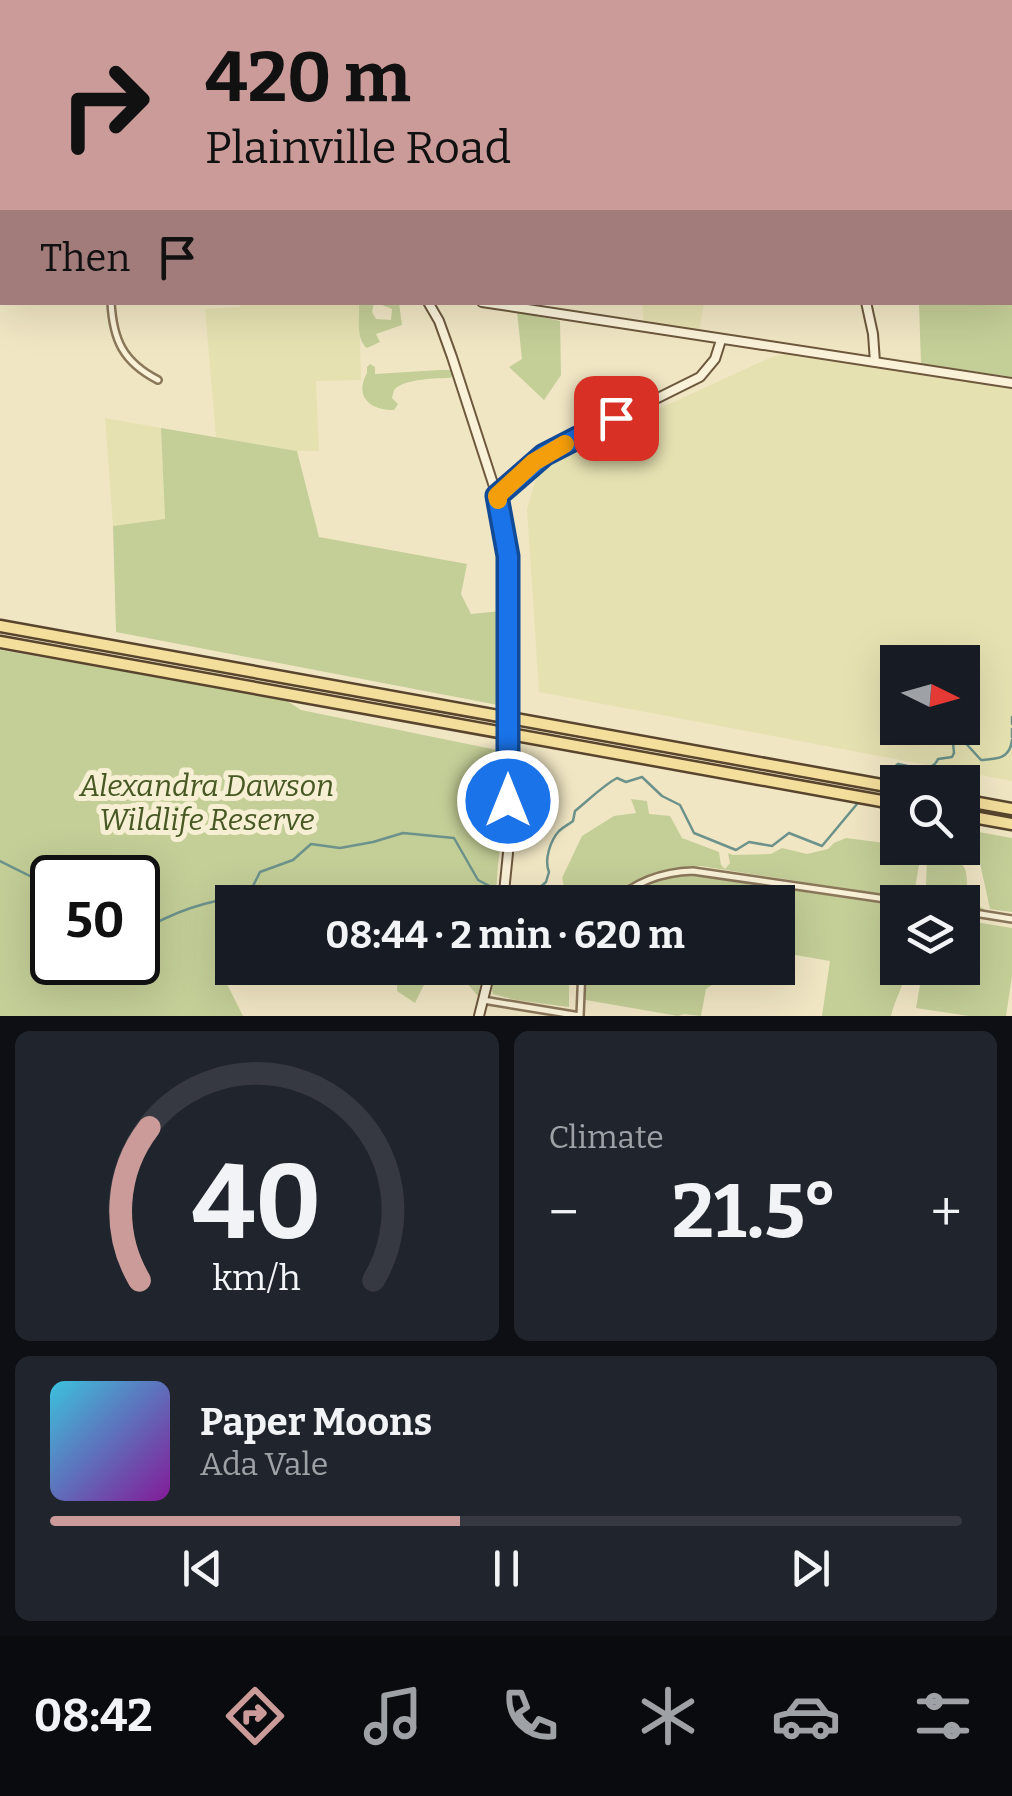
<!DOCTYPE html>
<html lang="en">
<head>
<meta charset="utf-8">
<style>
  body { margin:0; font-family:Bitter,serif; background:#20242c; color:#f1f3f6; height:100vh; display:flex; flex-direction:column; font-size:38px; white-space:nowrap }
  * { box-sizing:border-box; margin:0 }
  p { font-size:32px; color:#9ea1a6 }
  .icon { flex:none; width:55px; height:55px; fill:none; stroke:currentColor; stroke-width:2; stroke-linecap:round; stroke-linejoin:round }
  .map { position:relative; height:1016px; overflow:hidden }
  .side { display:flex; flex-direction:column; gap:15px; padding:15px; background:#0d0f14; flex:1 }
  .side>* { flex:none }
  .hud { position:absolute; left:0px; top:0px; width:1012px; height:305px; box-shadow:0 10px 40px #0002; background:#cb9b99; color:#111; overflow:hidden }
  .needle { width:65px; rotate:95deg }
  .controls { position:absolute; left:880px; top:645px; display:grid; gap:20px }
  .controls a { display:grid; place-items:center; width:100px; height:100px; border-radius:0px; background:#171b24; box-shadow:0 10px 40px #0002; font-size:50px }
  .speed { position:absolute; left:30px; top:855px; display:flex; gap:20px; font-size:50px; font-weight:700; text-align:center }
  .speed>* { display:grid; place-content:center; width:130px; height:130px; border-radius:50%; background:#171b24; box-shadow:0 10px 40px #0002; line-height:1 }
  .speed .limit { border:5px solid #111; border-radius:15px; background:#fff; color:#111 }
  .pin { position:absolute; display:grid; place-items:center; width:85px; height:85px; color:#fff; margin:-42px; border-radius:20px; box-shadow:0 5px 15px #0006 }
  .me { position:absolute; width:110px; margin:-55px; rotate:0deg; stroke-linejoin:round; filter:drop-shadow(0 0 8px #0008) }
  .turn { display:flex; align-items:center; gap:35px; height:210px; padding:0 40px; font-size:45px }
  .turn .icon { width:130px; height:130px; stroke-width:2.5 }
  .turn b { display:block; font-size:70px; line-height:85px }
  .then { display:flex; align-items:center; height:95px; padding:0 40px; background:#0003; gap:20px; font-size:38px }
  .big { font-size:75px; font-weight:700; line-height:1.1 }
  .side .widget { flex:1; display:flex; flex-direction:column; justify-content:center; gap:15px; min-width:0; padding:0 35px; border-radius:15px; background:#20242c }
  .side .dial { align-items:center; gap:0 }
  .dial svg { height:260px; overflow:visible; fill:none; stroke:#363941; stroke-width:7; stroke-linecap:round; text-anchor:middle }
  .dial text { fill:#f1f3f6; stroke:none }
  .song { display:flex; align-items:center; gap:30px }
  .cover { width:120px; height:120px; border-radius:15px; background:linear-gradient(135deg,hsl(190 70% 55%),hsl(290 70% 35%)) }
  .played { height:10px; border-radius:5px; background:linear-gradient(90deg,#cb9b99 45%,#363941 45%) }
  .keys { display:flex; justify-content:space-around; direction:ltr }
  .heat { display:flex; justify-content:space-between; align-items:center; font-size:55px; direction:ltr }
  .side .tiles { flex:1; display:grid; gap:15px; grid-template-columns:1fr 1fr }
  .widget:last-child { grid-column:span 2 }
  .trip { position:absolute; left:215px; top:885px; width:580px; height:100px; border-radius:0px; background:#171b24; box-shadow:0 10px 40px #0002; font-weight:700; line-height:100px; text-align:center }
  .tabs { display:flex; height:160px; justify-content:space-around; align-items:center; background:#090b0e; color:#9ea1a6 }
  .tabs .icon { width:70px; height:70px }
  .tabs .current { color:#cb9b99 }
  .tabs b { font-size:45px; color:#f1f3f6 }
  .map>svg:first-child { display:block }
  .farmland { fill:#e6e1b1; fill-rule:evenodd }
  .green { fill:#c4ce97; fill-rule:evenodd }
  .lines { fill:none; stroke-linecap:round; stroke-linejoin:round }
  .stream { stroke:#6c928b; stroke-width:2.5 }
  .street-casing { stroke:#8b775a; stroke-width:10 }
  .secondary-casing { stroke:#6d583d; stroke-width:12 }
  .primary-casing { stroke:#59452e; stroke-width:15 }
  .street { stroke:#faf2d8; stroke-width:5 }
  .secondary { stroke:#faf2d8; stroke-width:8 }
  .primary { stroke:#f4de9b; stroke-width:10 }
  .secondary-bridge-casing { stroke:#6d583d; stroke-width:12; stroke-linecap:butt }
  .secondary-bridge { stroke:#faf2d8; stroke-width:8 }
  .route-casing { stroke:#114b97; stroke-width:25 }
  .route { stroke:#1a73e8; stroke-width:18 }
  .slow { stroke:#f59e0b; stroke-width:18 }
  .labels { text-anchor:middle; stroke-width:10; stroke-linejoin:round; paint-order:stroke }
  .park-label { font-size:30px; font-style:italic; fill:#475824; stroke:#f7efd4 }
</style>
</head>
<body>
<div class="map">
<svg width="1012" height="1016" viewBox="0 0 1012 1016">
  <rect width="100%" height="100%" fill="#f0e6c4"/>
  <path class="farmland" d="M423,0h275v2h-275z
    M240,302l119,1 2,77 -45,1 3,70h-22l-81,-14 -11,-128 35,-2z
    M642,303h62l-5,29 -55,-8z
    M791,353l221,35v393l-473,-89 -12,-183 8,-28 9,-15 10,-9 220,-101zM962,662v66h-64v-66z
    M105,418l56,10 4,92 -52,6z"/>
  <path class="green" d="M1010,183h2v194l-91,-13 -2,-61 91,-1z
    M359,303h15l-2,9 4,7 15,1 1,-11 -10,-4v-2h17l3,22 -26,9 4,8 -13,6c-12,-9 -7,-31 -8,-45z
    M517,312l43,9 1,54 -17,25 -35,-33 13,-8z
    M370,364l5,3v7l65,-4h11l2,5 -3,3c-12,0 -46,1 -55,11 -2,2 -2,6 -3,9l6,6 -4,6c-24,0 -40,-13 -27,-37v-6z
    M161,428l136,23 22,86 148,27 -6,30 10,20 30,-3 -3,94 -382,-73 -3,-106 52,-7z
    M0,650l284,49 17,11 201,41 -1,81 -6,70h-263v22h-5l-11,38 27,54h-243zM52,878h86v84h-86z
    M631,799l16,2 2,13 21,2 12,22 37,14 2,13 4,4 5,-6 -2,-10 5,2 38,-1 11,-6 25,6 21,-5 6,-6 12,-5 39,5 28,11 6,11 -5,29 9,3 3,-10 1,-32c38,8 41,2 40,43l20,13 -24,-3 -1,-6h-32l-229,-36c-41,2 -62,8 -93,36h-37l-5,-7 -4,-17 20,-42 32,-20 22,-3z
    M973,831l39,7v74l-22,-3z
    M705,872l193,30v66h9c-3,17 -12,31 -16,48h-69l8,-55 -52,-9v-50h-157l17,-18z
    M963,920l49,8v48l-6,40h-37l-53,-8 7,-40h39z
    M398,968h86l-6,28 -24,-28h-22l-17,35 -18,-12z
    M497,968h72v39l-53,-7 -23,-6 -1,-4z
    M585,968h136l-2,12 -13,9 -5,27 -17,-2 -6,2 -98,-17z"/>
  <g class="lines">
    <path class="stream" d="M1012,717v7
      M1012,729v8
      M883,777l15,-13c14,2 33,11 40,-5l14,-2 2,-4 -1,-10 8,-5 20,22c16,-1 29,-1 31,-20
      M0,861l50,25 2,4
      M511,892h8l8,-4 9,3 10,-9 3,-10c-5,-12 1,-31 10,-41 4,-4 9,-6 14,-10l2,-10c15,-12 26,-24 42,-33l9,4 16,-5 20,19 18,9 14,28 42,17 13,-8 23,4 17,-13 33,13 35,-42
      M138,932c39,-21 65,-31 110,-36l12,-24 33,-12 18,-16 29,4 33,-6 30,-9 51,5 24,42 21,11"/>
    <g class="street-casing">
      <path id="street" d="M285,0v2
        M32,1l4,-1
        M138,2v-2
        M0,183l2,-6
        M111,302c2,38 12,60 47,78
        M614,902c22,-21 49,-30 79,-31l213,31
        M962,911l50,8
        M483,1000l97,16
        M580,1016l2,-48"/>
    </g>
    <g class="secondary-casing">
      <path id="secondary" d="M196,0l2,2
        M750,0l1,2
        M0,227h2
        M428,302l11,19 13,36 45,139 7,33 4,27 1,153
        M482,302l530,81
        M866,302l7,32 2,28
        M497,496l46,-41 157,-78 15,-18 6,-19
        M503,902l5,-49 1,-115
        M479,1016l12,-48"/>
    </g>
    <g class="primary-casing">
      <path id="primary" d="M0,626l898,162
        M0,642l898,162
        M962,800l50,9
        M962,815l50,9"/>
    </g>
    <use href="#street" class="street"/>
    <use href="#secondary" class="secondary"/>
    <use href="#primary" class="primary"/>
    <g class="secondary-bridge-casing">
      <path id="secondary-bridge" d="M509,709v29"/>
    </g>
    <use href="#secondary-bridge" class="secondary-bridge"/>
  </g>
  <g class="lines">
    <g class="route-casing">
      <path id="route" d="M508,801v-245l-11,-60 47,-41 72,-37"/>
    </g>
    <use href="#route" class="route"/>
    <path class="slow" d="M498,500l-1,-4 37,-34 31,-18"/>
  </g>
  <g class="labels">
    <g class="park-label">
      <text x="207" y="796">Alexandra Dawson<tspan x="207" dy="34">Wildlife Reserve</tspan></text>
    </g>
  </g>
</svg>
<div class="controls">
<a><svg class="needle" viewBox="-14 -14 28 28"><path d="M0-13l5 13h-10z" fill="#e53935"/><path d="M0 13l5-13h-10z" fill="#9ea1a6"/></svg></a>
<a><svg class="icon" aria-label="search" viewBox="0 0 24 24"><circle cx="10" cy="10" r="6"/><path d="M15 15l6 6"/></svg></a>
<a><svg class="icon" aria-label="layers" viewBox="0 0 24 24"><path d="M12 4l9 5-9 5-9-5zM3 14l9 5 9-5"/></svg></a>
</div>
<div class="speed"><div class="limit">50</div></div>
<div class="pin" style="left:616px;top:418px;background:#d93025"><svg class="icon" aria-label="arrive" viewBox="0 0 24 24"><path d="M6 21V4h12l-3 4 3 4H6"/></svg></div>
<svg class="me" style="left:508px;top:801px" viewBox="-20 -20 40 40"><circle r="17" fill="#1a73e8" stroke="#fff" stroke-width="3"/><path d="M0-11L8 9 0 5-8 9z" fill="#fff"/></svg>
<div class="trip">08:44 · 2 min · 620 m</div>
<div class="hud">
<div class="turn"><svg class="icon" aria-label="right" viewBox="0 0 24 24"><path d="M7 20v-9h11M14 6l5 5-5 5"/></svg><div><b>420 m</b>Plainville Road</div></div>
<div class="then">Then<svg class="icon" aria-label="arrive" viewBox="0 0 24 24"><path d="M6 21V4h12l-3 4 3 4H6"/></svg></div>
</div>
</div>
<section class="side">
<div class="tiles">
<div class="widget dial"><svg viewBox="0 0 100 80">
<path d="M14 69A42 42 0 1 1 86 69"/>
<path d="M14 69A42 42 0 0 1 17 22" stroke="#cb9b99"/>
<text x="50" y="56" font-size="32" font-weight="700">40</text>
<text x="50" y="72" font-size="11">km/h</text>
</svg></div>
<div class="widget"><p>Climate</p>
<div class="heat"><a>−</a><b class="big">21.5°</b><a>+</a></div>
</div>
<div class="widget">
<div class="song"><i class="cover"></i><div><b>Paper Moons</b><p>Ada Vale</p></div></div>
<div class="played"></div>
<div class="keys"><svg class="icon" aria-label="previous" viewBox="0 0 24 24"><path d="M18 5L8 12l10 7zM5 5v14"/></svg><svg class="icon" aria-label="pause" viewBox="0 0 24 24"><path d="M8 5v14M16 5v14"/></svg><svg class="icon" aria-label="next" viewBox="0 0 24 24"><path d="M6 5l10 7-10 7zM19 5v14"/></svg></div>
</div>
</div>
</section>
<nav class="tabs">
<b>08:42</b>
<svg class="icon current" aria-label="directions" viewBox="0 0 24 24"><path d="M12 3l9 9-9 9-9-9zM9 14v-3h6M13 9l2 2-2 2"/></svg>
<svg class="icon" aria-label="music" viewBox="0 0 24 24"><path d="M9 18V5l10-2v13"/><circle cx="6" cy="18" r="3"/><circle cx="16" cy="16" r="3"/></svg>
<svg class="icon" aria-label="phone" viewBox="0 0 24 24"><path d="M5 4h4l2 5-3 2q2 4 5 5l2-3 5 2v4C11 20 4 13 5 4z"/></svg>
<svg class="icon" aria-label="climate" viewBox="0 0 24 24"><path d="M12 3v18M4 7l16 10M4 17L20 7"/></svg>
<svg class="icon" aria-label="car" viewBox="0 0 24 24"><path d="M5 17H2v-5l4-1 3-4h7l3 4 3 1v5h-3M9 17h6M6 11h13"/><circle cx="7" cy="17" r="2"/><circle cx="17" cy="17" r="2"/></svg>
<svg class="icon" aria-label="filters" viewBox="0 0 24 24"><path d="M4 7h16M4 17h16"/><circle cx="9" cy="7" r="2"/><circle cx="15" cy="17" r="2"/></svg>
</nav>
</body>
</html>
